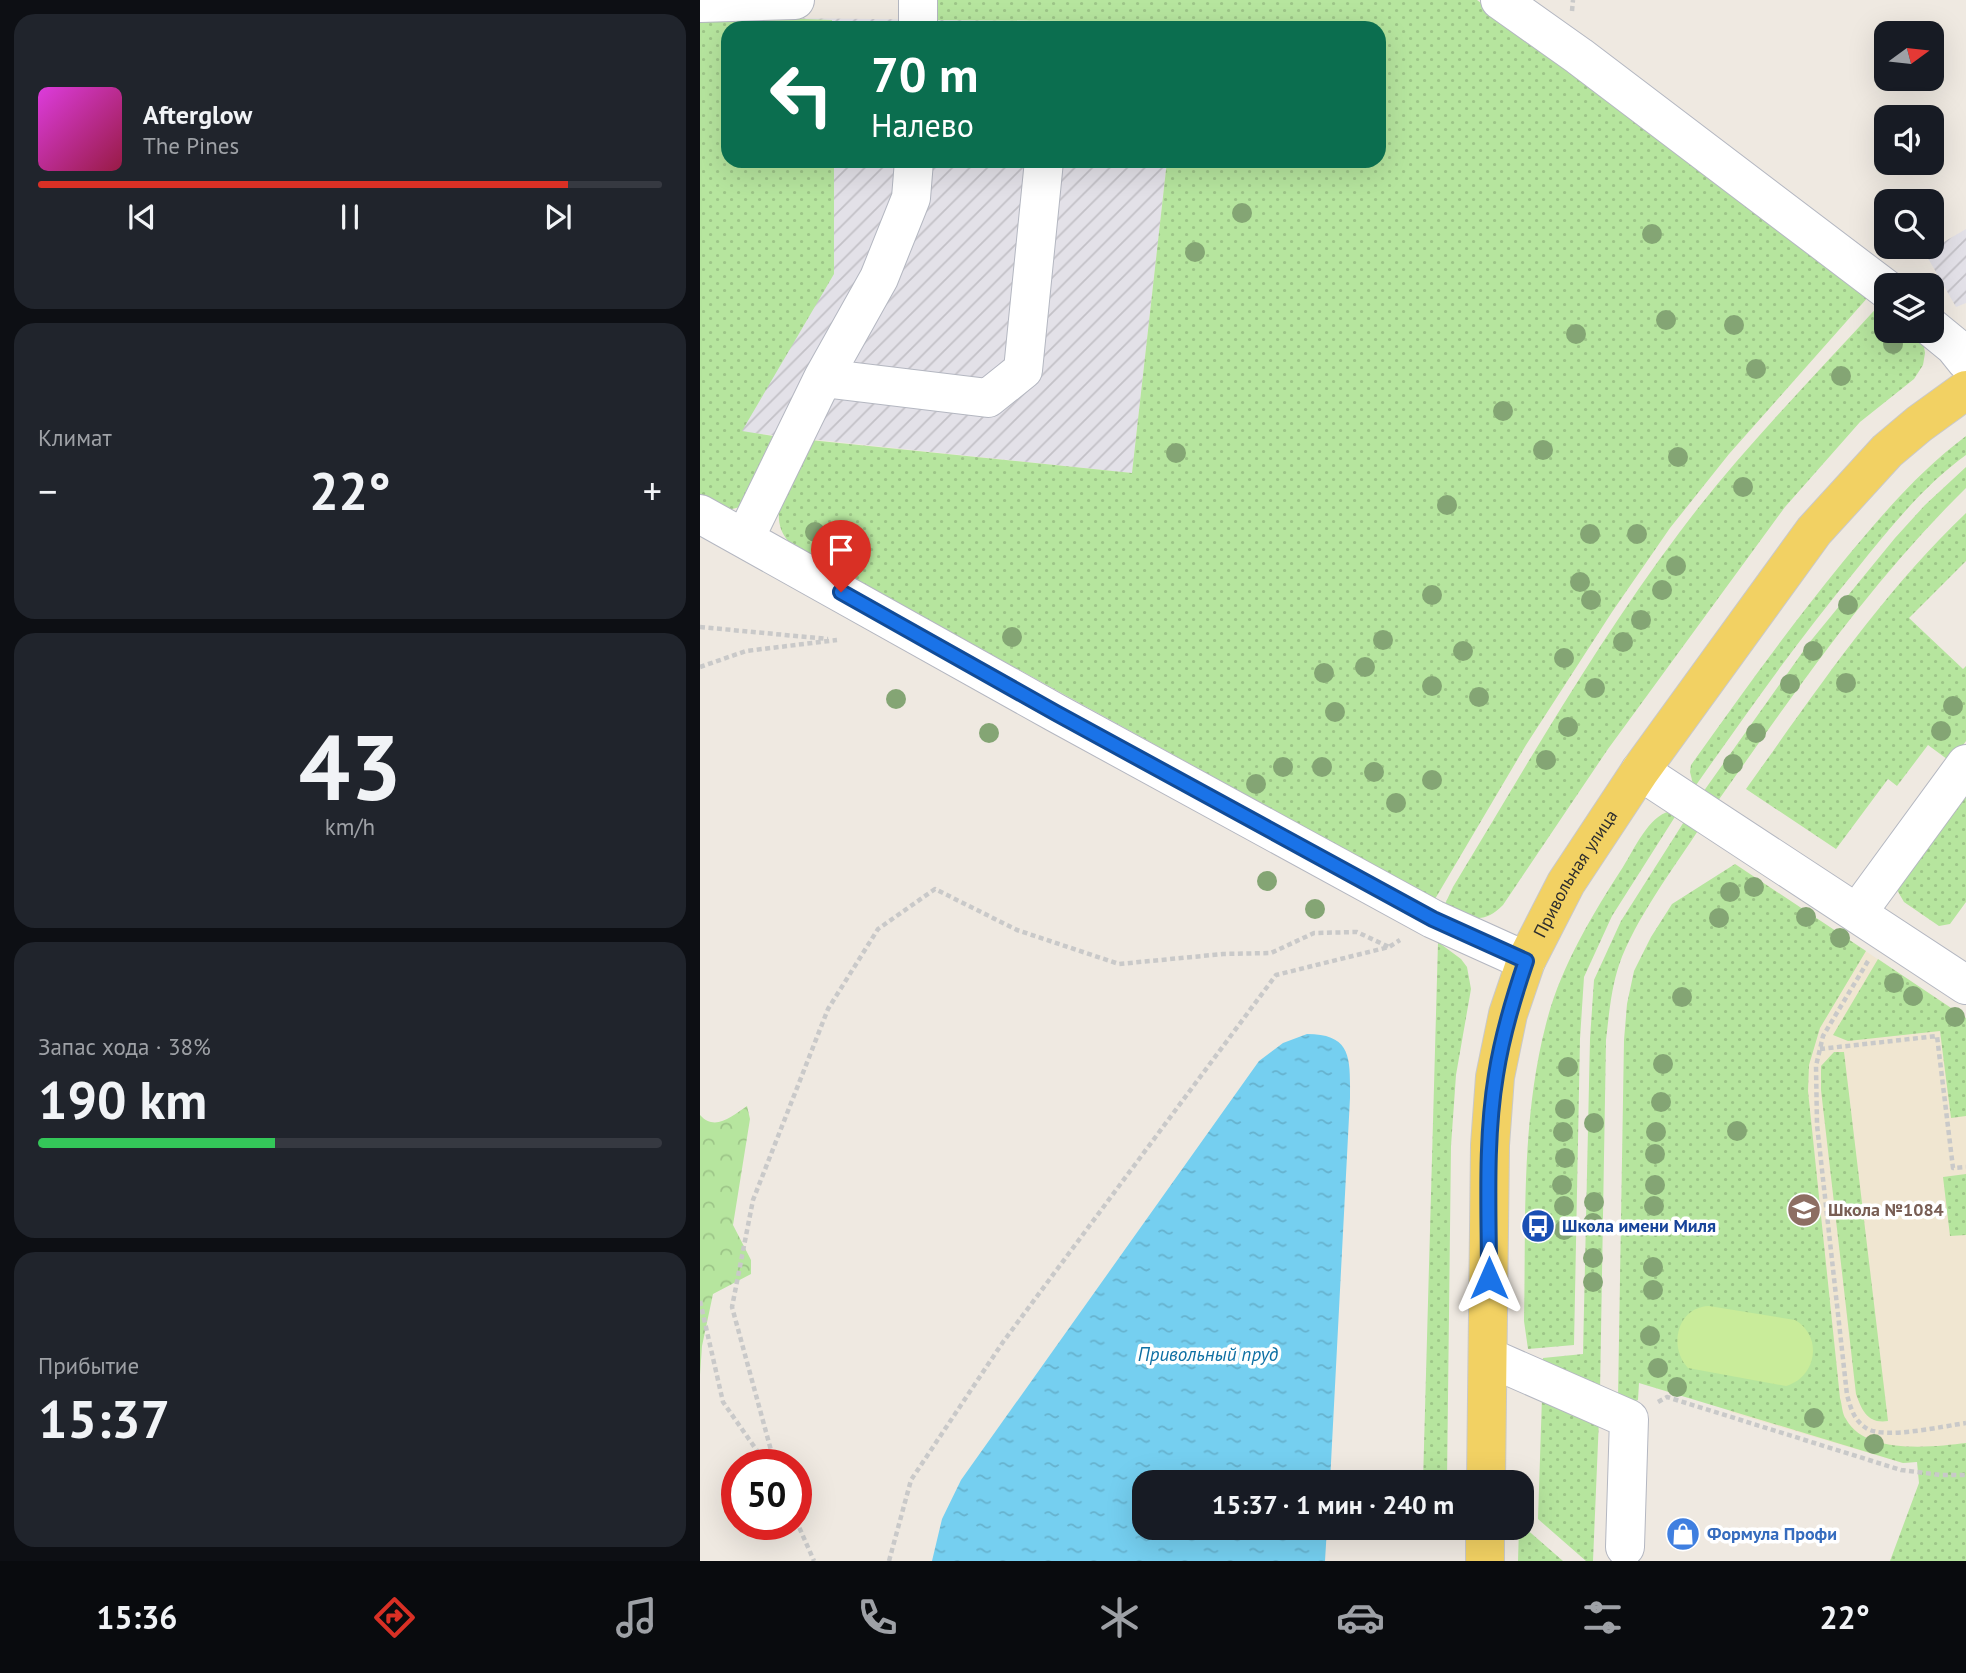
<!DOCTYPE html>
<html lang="ru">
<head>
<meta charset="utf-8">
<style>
  body { margin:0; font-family:"PT Sans",sans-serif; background:#20242c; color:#f1f3f6; height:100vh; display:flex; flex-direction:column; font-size:26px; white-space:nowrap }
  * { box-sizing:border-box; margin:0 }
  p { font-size:23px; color:#9ea1a6 }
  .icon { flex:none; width:38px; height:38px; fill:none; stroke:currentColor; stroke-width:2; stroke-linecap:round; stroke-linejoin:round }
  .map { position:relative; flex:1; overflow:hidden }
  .panel { display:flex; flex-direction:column; gap:14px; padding:14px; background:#0d0f14; width:700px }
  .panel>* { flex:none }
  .hud { position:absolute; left:21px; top:21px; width:665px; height:147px; border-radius:21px; box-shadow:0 7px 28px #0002; background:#0b6e4f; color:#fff; overflow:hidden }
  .needle { width:46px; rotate:75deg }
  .controls { position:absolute; left:1174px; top:21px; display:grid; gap:14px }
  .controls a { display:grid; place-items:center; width:70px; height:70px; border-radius:14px; background:#171b24; box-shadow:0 7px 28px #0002; font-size:35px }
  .speed { position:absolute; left:21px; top:1449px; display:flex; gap:14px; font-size:35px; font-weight:700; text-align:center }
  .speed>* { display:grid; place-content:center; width:91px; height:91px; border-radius:50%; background:#171b24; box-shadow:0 7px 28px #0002; line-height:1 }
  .speed .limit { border:10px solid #d22; background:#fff; color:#111 }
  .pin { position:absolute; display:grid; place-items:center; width:60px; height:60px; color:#fff; margin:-72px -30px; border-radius:50% 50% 50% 0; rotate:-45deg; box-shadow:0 0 7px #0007 }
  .pin .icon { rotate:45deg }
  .me { position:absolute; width:77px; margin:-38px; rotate:0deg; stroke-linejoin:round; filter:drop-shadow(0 0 5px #0008) }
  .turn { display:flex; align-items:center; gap:24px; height:147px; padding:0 35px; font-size:32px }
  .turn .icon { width:91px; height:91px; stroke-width:2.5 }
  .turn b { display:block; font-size:49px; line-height:60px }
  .big { font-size:52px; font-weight:700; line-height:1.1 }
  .panel .widget { flex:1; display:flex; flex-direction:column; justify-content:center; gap:10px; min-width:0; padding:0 24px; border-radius:21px; background:#20242c }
  .panel .dial { align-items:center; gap:0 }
  .dial b { font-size:91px; line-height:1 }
  .song { display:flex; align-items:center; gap:21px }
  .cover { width:84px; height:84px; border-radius:10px; background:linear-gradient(135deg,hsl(300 70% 55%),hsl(340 70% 35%)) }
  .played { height:7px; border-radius:4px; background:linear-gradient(90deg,#d93025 85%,#363941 85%) }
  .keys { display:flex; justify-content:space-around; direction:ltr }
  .heat { display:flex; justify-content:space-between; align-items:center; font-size:38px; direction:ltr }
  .charge { height:10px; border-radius:5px; background:linear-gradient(90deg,#34c759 38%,#363941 0) }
  .trip { position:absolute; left:432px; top:1470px; width:402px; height:70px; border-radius:21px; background:#171b24; box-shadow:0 7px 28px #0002; font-weight:700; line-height:70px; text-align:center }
  .dock { display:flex; height:112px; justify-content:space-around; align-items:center; background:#090b0e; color:#9ea1a6 }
  .dock .icon { width:49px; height:49px }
  .dock .selected { color:#d93025 }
  .dock b { font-size:32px; color:#f1f3f6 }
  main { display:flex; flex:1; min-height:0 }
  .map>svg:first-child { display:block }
  .industrial { fill:url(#industrial-furrows) }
  .education { fill:#f0e6d1 }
  .grass { fill:url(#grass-dots) }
  .forest { fill:url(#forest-crowns) }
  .pitch { fill:#c9ec9a }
  .water { fill:url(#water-ripples) }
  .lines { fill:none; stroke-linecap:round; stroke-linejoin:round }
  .minor-casing { stroke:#b4b7c1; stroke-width:40 }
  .major-casing { stroke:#c9c9c9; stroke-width:40 }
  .path { stroke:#c9c9c9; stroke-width:4.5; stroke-dasharray:5 3.5; stroke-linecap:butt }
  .minor { stroke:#fff; stroke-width:38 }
  .major { stroke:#f2d163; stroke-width:38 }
  .tree { fill:#84a574 }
  .route-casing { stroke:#114b97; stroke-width:18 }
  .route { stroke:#1a73e8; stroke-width:12 }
  .labels { text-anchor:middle; stroke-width:7; stroke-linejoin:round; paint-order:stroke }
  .street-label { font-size:18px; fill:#2e2e2e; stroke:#fff }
  .education-label { font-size:18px; font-weight:bold; fill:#785e54; stroke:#fff; text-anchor:start }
  .transit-label { font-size:18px; font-weight:bold; fill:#164399; stroke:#fff; text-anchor:start }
  .shop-label { font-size:18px; font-weight:bold; fill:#366cbe; stroke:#fff; text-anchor:start }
  .water-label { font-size:19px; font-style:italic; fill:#0d6fa3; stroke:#fff }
</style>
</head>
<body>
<main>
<section class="panel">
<div class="widget">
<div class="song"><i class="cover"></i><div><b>Afterglow</b><p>The Pines</p></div></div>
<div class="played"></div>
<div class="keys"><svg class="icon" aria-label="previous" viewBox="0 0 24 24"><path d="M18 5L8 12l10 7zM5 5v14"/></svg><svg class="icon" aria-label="pause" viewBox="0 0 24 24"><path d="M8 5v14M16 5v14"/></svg><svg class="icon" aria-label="next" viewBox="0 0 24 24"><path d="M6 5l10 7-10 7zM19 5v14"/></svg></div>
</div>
<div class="widget"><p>Климат</p>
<div class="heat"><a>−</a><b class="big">22°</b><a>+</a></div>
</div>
<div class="widget dial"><b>43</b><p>km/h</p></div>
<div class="widget"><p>Запас хода · 38%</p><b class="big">190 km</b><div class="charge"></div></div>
<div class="widget"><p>Прибытие</p><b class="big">15:37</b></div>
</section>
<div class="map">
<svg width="1266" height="1561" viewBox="0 0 1266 1561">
  <defs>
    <pattern id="industrial-furrows" width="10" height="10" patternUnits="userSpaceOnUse" patternTransform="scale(1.75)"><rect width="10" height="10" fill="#e3e1e8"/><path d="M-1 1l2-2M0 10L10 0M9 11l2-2" fill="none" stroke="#c3c1c7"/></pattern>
    <pattern id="grass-dots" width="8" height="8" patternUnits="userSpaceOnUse" patternTransform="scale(1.75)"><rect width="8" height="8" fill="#b6e59e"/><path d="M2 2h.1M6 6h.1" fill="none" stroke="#9dc588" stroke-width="1.8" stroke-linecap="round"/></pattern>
    <pattern id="forest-crowns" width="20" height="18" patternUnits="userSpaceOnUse" patternTransform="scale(1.75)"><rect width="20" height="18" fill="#b6e59e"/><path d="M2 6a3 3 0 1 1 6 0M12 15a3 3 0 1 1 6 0" fill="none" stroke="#9dc588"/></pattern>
    <pattern id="water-ripples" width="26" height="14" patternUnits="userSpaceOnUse" patternTransform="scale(1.75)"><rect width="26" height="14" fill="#75cff0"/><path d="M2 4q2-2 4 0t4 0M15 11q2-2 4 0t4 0" fill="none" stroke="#66b2ce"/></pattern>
  </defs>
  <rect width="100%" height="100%" fill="#efe9e1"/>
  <path class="industrial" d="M74,18l294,3 6,7h-346v133h439l-35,312 -390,-41 -42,-412z
    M1266,229v74l-10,4 -31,-54z"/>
  <path class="education" d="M1035,864l231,154v439l-63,6 -173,-51z"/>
  <path class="grass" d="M234,0h543l392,296 -140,158 -59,74 -58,84 -86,133 -91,154 -644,-355c-11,-11 -13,-21 -12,-36l31,-68 322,33 35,-312h212v-133h-305l-6,-7 -137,-1z
    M74,18l58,2v8h-104v133h106v113l-92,157 38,6 -36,69 -16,4 -28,-15v-475z
    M1182,302l4,3v26h31l6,9 2,13 -2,12 -9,14 -54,43 -75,85 -177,242 -105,156c-22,22 -34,12 -58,-1l8,-17c72,-119 142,-242 226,-354 61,-82 134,-155 203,-231z
    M1266,436v19c-43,31 -77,74 -110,115 -58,70 -110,144 -162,218l-4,-16 1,-7c49,-69 98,-137 151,-202 38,-46 76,-91 124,-127z
    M1266,467v21c-97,95 -173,207 -251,317l-14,-10 108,-152 86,-105 30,-33z
    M1266,513v48l-57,57 54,51 3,-3v75l-15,21 -23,-17 -31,41 -9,-7 -52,70 -90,-60c68,-95 135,-195 220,-276z
    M1266,789v113l-16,22 -11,2 -35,-24 -7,-12z
    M970,811l8,1 -66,104 -28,61 -4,62 -6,306 -46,4 -4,-28c2,-98 -3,-201 22,-297 14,-56 46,-109 77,-157 12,-19 25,-50 47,-56z
    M987,817l14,9c-27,42 -66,93 -82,139 -8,24 -10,50 -13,75l-6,352 -58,-23 1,-11 40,-4 7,-315 4,-59 27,-59z
    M1035,864l131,87 -46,77 -11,37 -1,26 32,307c2,6 2,16 6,21 19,36 87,28 120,24v118h-76l29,-78 -2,-21 -14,1 -264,-80 -1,17 -8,4 -12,-6 6,-358 3,-36 7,-33 17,-34 21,-33z
    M738,942l23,17 6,8 4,22 -15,86 -5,71 -4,336h-24z
    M1178,959l88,59v98l-15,2 -11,-87 -92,10 -15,-6z
    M1134,1052h10l44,369c-20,3 -26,-10 -32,-27l-35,-304v-24z
    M1266,1174v61l-16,1 -7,-59z
    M842,1397l57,22 -6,142h-7l-48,-42z
    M823,1526l40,35h-45l1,-33z"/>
  <path class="forest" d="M47,1106l3,13 -17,106 18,35v14l-38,20 -11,52 -2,29v-260c15,17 32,1 47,-9z"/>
  <path class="pitch" d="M1009,1306l86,14c28,16 22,57 -9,66l-98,-18c-20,-21 -11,-61 21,-62z"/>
  <path class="water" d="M607,1034c46,0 43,26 43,64l-20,384h-186v46h183l-2,33h-393l10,-42 19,-39 298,-419 24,-18z"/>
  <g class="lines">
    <g class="minor-casing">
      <path id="minor" d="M218,0v28
        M800,0l79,56 307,233
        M0,3l95,-3
        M1232,328l22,18 12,15
        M123,378l165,20 35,-28 21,-209
        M0,514l356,199 377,206 93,42
        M45,538l78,-160 56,-100 32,-80 3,-37
        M940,771l326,214
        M1157,913l109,-149
        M788,1357l141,62 -4,128"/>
    </g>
    <g class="major-casing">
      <g id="major">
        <path id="s1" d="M786,1482l4,-337 5,-68 13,-63 18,-53 40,-78 74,-112 174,-240 73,-80 32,-27 47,-34"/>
        <path d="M785,1561v-33"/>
      </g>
    </g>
    <path class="path" d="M872,11l1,-11
      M0,627l128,12
      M0,667l46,-16 91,-11
      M1168,961l-45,75 -7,30 1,59 30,270c4,14 7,25 19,33 17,12 78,-2 100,-5
      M1120,1049l117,-13 16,132 13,-1
      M0,1301l23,101 44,63
      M958,1402l9,-5 234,73 40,5h25
      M75,1465l-43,-158 21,-107 75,-191 50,-80 57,-40 82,41 102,34 104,-10 48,-1 43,-20 43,-1 32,15
      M96,1520l18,41
      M189,1561l22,-81 92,-138 273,-367 113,-28 11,-7"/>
    <use href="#minor" class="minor"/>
    <use href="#major" class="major"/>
  </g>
  <g class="tree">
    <circle cx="542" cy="213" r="10"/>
    <circle cx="952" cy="234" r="10"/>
    <circle cx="495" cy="252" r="10"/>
    <circle cx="966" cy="320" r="10"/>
    <circle cx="1034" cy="325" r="10"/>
    <circle cx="876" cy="334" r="10"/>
    <circle cx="1193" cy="344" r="10"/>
    <circle cx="1056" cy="369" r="10"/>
    <circle cx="1141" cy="376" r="10"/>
    <circle cx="803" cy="411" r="10"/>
    <circle cx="843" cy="450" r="10"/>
    <circle cx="476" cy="453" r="10"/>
    <circle cx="978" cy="457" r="10"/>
    <circle cx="1043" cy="487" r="10"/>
    <circle cx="747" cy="505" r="10"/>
    <circle cx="115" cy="532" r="10"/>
    <circle cx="890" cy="534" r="10"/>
    <circle cx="937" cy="534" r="10"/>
    <circle cx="976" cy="566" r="10"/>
    <circle cx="880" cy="582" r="10"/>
    <circle cx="962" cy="590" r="10"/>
    <circle cx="732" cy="595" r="10"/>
    <circle cx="891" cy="600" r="10"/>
    <circle cx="1148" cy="605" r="10"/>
    <circle cx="941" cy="620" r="10"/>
    <circle cx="312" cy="637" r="10"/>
    <circle cx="683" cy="640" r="10"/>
    <circle cx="923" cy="642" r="10"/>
    <circle cx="763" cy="651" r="10"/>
    <circle cx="1113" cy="651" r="10"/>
    <circle cx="864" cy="658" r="10"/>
    <circle cx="665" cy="667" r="10"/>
    <circle cx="624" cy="673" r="10"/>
    <circle cx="1146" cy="683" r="10"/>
    <circle cx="1090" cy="684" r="10"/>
    <circle cx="732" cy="686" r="10"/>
    <circle cx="895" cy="688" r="10"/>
    <circle cx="779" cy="697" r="10"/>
    <circle cx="196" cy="699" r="10"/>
    <circle cx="1253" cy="706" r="10"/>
    <circle cx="635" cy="712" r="10"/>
    <circle cx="868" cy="727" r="10"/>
    <circle cx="1241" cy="731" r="10"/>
    <circle cx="289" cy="733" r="10"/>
    <circle cx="1056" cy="733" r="10"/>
    <circle cx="846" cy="760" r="10"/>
    <circle cx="1033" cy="764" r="10"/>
    <circle cx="583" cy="767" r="10"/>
    <circle cx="622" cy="767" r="10"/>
    <circle cx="674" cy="772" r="10"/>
    <circle cx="732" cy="780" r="10"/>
    <circle cx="556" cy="784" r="10"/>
    <circle cx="696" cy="803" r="10"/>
    <circle cx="567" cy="881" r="10"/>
    <circle cx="1054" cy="887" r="10"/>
    <circle cx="1030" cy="892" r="10"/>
    <circle cx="615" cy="909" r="10"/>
    <circle cx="1106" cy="917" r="10"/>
    <circle cx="1019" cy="918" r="10"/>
    <circle cx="1140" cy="938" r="10"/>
    <circle cx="1194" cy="983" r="10"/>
    <circle cx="1213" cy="996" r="10"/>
    <circle cx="982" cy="997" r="10"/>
    <circle cx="1255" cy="1017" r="10"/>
    <circle cx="963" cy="1064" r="10"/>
    <circle cx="868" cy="1067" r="10"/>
    <circle cx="961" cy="1102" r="10"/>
    <circle cx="865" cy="1109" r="10"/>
    <circle cx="894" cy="1123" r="10"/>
    <circle cx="1037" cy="1131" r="10"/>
    <circle cx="863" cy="1132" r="10"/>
    <circle cx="956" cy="1132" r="10"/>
    <circle cx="955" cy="1154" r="10"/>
    <circle cx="865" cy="1158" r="10"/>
    <circle cx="862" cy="1185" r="10"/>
    <circle cx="955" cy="1185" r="10"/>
    <circle cx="894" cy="1202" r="10"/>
    <circle cx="864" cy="1206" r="10"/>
    <circle cx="954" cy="1206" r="10"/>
    <circle cx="893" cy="1223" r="10"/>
    <circle cx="864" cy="1230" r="10"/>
    <circle cx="893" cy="1258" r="10"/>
    <circle cx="953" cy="1267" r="10"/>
    <circle cx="893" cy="1282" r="10"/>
    <circle cx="953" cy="1290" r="10"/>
    <circle cx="950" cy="1336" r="10"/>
    <circle cx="958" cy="1368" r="10"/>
    <circle cx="977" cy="1387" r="10"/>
    <circle cx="1114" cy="1418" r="10"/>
    <circle cx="1174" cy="1444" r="10"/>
  </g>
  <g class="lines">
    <g class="route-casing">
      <path id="route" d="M141,592l215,121 377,206 93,42c-13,38 -24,75 -30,114 -11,66 -7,136 -7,203"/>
    </g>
    <use href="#route" class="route"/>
  </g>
  <defs>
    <g id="school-disc" transform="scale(1.75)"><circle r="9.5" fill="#8d6e63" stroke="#fff"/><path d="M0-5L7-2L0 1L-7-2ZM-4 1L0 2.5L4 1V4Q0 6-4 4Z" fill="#fff"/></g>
    <g id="bus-disc" transform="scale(1.75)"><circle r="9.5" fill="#1a4fb4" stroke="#fff"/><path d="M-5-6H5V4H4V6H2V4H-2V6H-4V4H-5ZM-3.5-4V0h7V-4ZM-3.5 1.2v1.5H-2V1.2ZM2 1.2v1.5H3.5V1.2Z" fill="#fff"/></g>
    <g id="shop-disc" transform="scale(1.75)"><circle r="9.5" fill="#3f7fe0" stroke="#fff"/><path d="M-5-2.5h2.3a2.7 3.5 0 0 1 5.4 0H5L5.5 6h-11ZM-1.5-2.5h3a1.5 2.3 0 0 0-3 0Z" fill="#fff"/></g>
  </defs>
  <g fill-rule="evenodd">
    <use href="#school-disc" x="1104" y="1210"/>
    <use href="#bus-disc" x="838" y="1226"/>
    <use href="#shop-disc" x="983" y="1534"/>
  </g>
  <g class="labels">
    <g class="street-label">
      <text dy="6" stroke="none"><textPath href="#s1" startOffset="626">Привольная улица</textPath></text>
    </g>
    <g class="education-label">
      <text x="1128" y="1216">Школа №1084</text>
    </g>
    <g class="transit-label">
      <text x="862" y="1232">Школа имени Миля</text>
    </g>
    <g class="shop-label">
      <text x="1007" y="1540">Формула Профи</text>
    </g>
    <g class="water-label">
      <text x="508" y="1361">Привольный пруд</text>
    </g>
  </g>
</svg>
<div class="controls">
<a><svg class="needle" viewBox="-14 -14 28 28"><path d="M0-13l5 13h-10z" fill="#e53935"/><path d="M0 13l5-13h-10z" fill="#9ea1a6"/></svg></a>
<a><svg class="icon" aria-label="sound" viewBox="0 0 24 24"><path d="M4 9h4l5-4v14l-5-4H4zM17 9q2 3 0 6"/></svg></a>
<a><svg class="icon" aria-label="search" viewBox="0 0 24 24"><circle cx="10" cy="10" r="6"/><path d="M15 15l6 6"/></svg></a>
<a><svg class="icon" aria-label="layers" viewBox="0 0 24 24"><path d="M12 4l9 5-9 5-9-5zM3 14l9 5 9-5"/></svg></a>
</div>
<div class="speed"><div class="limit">50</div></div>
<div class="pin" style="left:141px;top:592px;background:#d93025"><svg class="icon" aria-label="arrive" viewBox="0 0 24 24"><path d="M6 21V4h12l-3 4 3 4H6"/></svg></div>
<svg class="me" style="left:789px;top:1278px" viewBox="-20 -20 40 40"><path d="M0-17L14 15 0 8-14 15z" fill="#1a73e8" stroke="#fff" stroke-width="4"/></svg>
<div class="trip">15:37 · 1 мин · 240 m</div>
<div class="hud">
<div class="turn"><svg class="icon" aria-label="left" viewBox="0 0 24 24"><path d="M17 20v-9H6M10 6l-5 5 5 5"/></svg><div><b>70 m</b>Налево</div></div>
</div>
</div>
</main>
<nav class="dock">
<b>15:36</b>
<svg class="icon selected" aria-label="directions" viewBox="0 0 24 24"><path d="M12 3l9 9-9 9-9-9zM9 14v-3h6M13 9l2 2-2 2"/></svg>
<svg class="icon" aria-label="music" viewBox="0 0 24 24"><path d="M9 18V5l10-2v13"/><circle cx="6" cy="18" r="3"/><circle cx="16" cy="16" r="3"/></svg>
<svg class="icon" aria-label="phone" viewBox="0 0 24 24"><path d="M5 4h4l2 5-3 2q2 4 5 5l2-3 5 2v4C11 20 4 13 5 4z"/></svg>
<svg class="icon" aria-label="climate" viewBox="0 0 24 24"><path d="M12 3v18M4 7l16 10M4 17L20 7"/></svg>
<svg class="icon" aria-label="car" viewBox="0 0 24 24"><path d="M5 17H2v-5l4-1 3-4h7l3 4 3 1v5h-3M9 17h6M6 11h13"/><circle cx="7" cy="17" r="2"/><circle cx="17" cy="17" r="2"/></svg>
<svg class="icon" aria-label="filters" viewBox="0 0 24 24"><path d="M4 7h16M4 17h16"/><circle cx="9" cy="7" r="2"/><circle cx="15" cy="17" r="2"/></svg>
<b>22°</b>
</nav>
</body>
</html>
